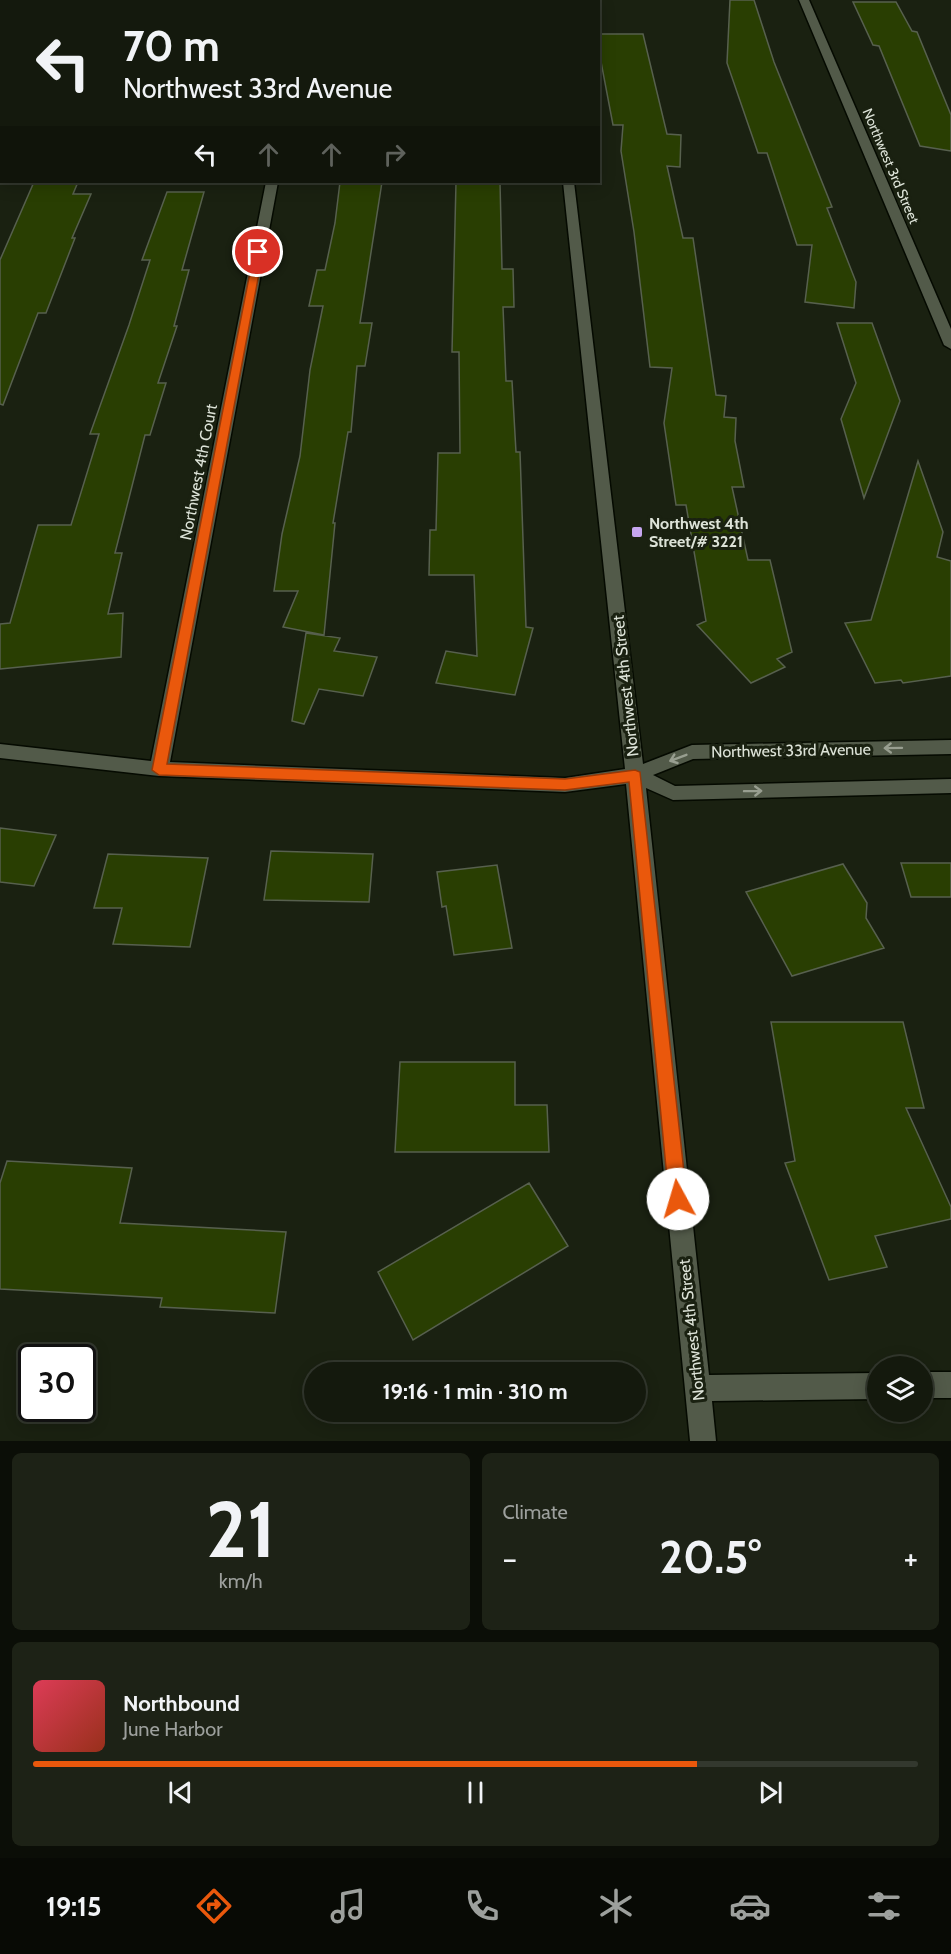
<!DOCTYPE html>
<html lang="en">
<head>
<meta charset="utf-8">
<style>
  body { margin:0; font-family:Cabin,sans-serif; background:#1d2216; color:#f1f3f6; height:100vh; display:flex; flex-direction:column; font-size:22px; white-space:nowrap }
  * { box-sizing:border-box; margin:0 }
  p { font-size:20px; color:#9da09d }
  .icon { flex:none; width:33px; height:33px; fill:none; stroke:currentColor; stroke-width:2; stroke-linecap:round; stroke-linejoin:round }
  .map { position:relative; height:1441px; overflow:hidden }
  .sheet { display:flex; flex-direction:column; gap:12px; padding:12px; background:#0b0e07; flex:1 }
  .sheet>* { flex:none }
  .guide { position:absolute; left:0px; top:0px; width:600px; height:183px; box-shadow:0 3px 15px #0003,0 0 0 2px #33382e; background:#14190d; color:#f1f3f6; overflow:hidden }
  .buttons { position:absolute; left:867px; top:1356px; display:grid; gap:12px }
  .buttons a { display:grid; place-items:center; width:66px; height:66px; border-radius:50%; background:#14190d; box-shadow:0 3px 15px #0003,0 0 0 2px #33382e; font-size:30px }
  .speed { position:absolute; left:18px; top:1344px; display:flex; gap:12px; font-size:30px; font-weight:700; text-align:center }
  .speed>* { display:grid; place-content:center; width:78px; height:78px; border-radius:50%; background:#14190d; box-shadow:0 3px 15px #0003,0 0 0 2px #33382e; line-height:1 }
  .speed .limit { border:3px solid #111; border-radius:9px; background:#fff; color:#111 }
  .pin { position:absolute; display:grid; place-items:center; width:51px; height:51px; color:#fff; margin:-26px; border:3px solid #fff; border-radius:50%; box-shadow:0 2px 6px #0007 }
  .me { position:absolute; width:66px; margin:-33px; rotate:354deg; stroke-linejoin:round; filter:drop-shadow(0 0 4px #0008) }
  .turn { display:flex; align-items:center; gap:21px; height:126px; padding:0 24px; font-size:27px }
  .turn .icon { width:78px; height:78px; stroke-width:2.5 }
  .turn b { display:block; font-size:42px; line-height:51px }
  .lanes { display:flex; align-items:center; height:57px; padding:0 24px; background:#0003; justify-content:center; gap:30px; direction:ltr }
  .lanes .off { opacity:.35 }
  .big { font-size:45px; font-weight:700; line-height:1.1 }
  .sheet .card { flex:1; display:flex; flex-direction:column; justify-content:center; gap:9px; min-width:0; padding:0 21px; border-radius:9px; background:#1d2216 }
  .sheet .dial { align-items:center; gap:0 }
  .dial b { font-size:78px; line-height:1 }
  .song { display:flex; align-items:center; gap:18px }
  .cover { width:72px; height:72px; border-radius:9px; background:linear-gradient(135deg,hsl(350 70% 55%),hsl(10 70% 35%)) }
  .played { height:6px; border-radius:3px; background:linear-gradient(90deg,#ea580c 75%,#33382e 75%) }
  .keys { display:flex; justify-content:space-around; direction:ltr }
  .heat { display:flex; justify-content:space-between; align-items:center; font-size:33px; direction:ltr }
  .sheet .tiles { flex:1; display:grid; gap:12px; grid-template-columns:1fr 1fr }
  .card:last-child { grid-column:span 2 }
  .trip { position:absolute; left:304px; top:1362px; width:342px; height:60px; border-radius:30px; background:#14190d; box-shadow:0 3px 15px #0003,0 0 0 2px #33382e; font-weight:700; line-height:60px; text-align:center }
  .tabs { display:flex; height:96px; justify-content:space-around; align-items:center; background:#080a05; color:#9da09d }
  .tabs .icon { width:42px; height:42px }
  .tabs .current { color:#ea580c }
  .tabs b { font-size:27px; color:#f1f3f6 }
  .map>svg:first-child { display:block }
  .building { fill:#293e02; stroke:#57604e; stroke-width:1.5 }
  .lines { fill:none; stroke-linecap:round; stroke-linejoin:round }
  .minor-casing { stroke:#050a01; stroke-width:3 }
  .minor { fill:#525a49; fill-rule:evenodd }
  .oneway { stroke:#989e90 }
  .route { fill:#ea580c; stroke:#983908; stroke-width:1.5 }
  .poi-dot { fill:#c6a6f0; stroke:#1a2111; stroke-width:2 }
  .labels { text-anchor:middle; stroke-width:6; stroke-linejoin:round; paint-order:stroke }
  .far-street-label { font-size:14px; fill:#dde3d8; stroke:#1a2111 }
  .street-label { font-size:16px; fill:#dde3d8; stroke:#1a2111 }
  .poi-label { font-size:16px; font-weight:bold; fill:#dde3d8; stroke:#1a2111; text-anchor:start }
</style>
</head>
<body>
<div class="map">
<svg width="951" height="1441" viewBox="0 0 951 1441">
  <rect width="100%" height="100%" fill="#1a2111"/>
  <path class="building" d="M730,0h24l20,62 58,145 -5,1 29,74 -2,26 -49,-6 7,-57h-15l-30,-92h-9l-31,-90z
    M853,2h43l16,29 5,1 34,83v36l-31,-5 -41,-100 -6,-1z
    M598,34h45l24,100 14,1 -1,32 -13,-1 16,72h10l23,157 10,1 -2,21 12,1 -1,23 9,46h-12l16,73h22l22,92 -15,7 8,8 -34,16 -54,-58 9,-4 -20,-116h-10l-12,-82 8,-55 -22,-1 -16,-135 -13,-81 2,-26h-10l-15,-79z
    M34,182h44l-5,12h18l-19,44h3l-29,75h-8l-35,92 -3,-1v-144z
    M340,182h42l-22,141h12l-7,43h-8l-6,66h-3l-15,91h2l-11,112 -41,-8 15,-36h-24l8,-57 18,-78 10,-86 13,-64h-14l8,-36h8l10,-47z
    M456,182h44l2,87h11l1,38h-11l3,74h6l4,71h4l6,175 7,1 -18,67 -79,-12 10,-32 31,5 -3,-81h-45l1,-45h6l2,-77h22l-1,-101h-7z
    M167,192h37l-22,78h7l-15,56h3l-19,57h8l-16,52h-5l-30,118h7l-14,61 15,-1 -2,44 -121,12v-45l10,-1 28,-98h33l28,-91h-9l39,-109 21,-65h-8z
    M837,323h35l28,78 -36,97 -23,-79 15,-36z
    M918,461l25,71 -6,25 14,4v115l-48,7 -2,-3 -26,3 -30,-60 26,-3z
    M306,633l34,5 -6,13 43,6 -14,39 -44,-7 -15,35 -12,-3z
    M0,828l56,7 -22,51 -34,-4z
    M271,851l102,3 -4,48 -105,-2z
    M108,854l100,4 -18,89 -77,-3 9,-36h-28z
    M901,863h50v34h-40z
    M843,864l24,39 -1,15 18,30 -92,28 -46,-84z
    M497,865l15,83 -58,7 -8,-49 -4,1 -5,-35z
    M771,1022h132l21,86h-18l45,99v12l-76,17 12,31 -58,13 -44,-117 10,-2z
    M400,1062h115v43h32l2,47h-154z
    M7,1161l125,7 -12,55 166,9 -11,81 -115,-6 2,-9 -162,-9v-106z
    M529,1183l39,63 -155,94 -35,-68z"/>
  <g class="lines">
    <g class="minor-casing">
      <path id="minor" d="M58,0h10l-11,2z
        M301,0h10v2h-10z
        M543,0h10v2h-10z
        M799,0h10l142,329v20l-7,-4z
        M0,124h2l-2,9z
        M266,182h12l-108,580 395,16 60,-9 -62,-587h11l69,582 49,-19 259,-5v14l-258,5 -40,16 22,11 276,-7v14l-278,7 -27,-12 63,587 169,-2v26l-166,2 4,40h-26l-64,-657 -61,8 -406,-16 -159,-18v-14l151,17z
        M922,1372h29v26h-29z"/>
    </g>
    <use href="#minor" class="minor"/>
  </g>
  <defs><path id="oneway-shaft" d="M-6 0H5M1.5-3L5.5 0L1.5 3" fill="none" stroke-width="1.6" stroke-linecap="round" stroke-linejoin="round" transform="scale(1.5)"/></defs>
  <g class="oneway">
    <use href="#oneway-shaft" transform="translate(893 748) rotate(179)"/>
    <use href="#oneway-shaft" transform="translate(678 758) rotate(159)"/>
    <use href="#oneway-shaft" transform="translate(753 791) rotate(-1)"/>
  </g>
  <path class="route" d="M258,249l5,3 -96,512 398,15 70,-9 5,2 47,427 -3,6 -6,3 -6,-3 -3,-6 -40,-417 -64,8 -406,-15 -7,-5 102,-518z"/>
  <rect class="poi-dot" x="631" y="526" width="12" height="12" rx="3"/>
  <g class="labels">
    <g class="far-street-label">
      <text transform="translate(891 166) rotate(67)" y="5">Northwest 3rd Street</text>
    </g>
    <g class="street-label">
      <text transform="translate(198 472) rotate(-79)" y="6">Northwest 4th Court</text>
      <text transform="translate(625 686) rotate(-96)" y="6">Northwest 4th Street</text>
      <text transform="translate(791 750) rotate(-1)" y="6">Northwest 33rd Avenue</text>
      <text transform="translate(691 1330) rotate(-96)" y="6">Northwest 4th Street</text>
    </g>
    <g class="poi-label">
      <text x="649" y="529">Northwest 4th<tspan x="649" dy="18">Street/# 3221</tspan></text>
    </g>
  </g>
</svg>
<div class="buttons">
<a><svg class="icon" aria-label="layers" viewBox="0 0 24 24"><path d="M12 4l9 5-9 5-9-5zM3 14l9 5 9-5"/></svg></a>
</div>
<div class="speed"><div class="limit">30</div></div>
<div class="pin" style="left:258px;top:252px;background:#d93025"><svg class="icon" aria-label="arrive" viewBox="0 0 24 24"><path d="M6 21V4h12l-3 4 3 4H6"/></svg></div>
<svg class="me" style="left:678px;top:1199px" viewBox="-20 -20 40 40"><circle r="19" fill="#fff"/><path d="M0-13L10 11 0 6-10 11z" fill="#ea580c"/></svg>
<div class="trip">19:16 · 1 min · 310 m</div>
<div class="guide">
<div class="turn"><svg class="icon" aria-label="left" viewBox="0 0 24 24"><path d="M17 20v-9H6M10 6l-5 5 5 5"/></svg><div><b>70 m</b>Northwest 33rd Avenue</div></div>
<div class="lanes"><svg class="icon" aria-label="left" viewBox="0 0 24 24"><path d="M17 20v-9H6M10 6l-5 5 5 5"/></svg><svg class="icon off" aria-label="ahead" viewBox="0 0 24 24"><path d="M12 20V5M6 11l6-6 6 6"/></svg><svg class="icon off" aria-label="ahead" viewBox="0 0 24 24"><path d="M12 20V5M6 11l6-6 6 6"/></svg><svg class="icon off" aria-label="right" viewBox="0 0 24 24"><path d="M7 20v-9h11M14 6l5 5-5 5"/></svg></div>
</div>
</div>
<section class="sheet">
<div class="tiles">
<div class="card dial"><b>21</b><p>km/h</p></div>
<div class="card"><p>Climate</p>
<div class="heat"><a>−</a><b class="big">20.5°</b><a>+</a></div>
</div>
<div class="card">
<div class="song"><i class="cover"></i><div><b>Northbound</b><p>June Harbor</p></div></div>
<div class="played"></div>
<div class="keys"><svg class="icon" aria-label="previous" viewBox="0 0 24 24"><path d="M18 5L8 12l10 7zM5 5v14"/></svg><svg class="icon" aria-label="pause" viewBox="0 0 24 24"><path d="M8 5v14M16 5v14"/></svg><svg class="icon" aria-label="next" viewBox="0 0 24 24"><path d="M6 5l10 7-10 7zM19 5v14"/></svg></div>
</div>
</div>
</section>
<nav class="tabs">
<b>19:15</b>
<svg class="icon current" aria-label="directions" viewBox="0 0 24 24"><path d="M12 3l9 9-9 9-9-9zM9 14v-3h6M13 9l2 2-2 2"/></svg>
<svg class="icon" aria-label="music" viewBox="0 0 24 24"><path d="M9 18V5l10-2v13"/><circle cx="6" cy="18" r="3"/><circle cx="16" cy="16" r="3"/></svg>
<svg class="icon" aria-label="phone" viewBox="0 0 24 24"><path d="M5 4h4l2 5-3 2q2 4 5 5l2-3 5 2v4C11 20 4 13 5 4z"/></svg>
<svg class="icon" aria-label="climate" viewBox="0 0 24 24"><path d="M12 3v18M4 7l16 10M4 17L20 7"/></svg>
<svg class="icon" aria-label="car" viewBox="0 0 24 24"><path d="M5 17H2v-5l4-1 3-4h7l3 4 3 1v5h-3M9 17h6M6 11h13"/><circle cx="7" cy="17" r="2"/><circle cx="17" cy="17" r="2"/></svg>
<svg class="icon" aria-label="filters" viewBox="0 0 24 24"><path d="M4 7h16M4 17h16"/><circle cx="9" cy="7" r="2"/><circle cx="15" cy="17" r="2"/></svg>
</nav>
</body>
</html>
